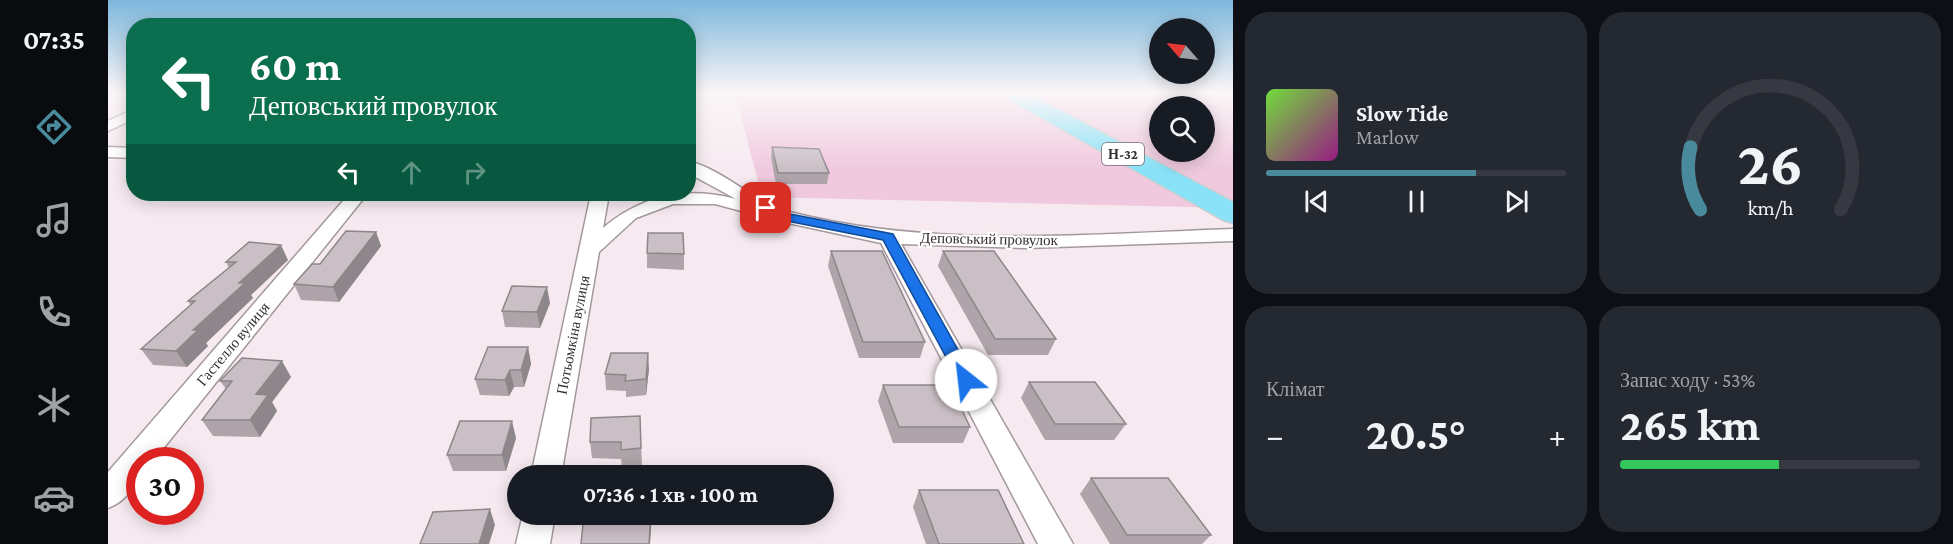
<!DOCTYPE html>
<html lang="uk">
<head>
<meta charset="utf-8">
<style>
  body { margin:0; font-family:"Crimson Pro",serif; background:#242831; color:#f1f3f6; height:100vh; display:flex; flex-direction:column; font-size:22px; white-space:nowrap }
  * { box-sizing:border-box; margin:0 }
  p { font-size:20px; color:#9ea1a6 }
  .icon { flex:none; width:33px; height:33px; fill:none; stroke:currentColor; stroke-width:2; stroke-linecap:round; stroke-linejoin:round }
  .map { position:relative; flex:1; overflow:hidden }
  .panel { display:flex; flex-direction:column; gap:12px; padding:12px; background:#0d0f14; width:720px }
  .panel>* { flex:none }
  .guide { position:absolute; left:18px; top:18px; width:570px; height:183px; border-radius:24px; box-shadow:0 3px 15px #0003; background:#0b6e4f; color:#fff; overflow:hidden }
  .needle { width:39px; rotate:298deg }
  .controls { position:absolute; left:1041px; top:18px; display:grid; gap:12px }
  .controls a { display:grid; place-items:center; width:66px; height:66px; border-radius:50%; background:#171b24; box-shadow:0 3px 15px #0003; font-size:30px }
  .speed { position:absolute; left:18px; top:447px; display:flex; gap:12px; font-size:30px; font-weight:700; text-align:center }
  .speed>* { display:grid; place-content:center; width:78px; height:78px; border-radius:50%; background:#171b24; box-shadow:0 3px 15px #0003; line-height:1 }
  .speed .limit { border:9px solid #d22; background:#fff; color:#111 }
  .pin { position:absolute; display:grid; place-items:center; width:51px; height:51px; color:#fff; margin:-26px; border-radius:12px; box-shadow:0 3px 9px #0006 }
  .me { position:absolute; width:66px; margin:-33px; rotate:331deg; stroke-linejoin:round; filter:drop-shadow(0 0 4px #0008) }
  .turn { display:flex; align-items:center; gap:21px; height:126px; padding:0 24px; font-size:27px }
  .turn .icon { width:78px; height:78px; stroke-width:2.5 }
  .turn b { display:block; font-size:42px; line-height:51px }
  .lanes { display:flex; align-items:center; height:57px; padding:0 24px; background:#0003; justify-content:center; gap:30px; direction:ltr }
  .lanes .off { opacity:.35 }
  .big { font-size:45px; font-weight:700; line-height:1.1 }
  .panel .card { flex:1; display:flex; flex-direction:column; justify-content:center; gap:9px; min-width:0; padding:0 21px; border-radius:24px; background:#242831 }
  .panel .dial { align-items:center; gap:0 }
  .dial svg { height:156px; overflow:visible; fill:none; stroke:#363941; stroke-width:7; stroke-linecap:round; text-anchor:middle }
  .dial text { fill:#f1f3f6; stroke:none }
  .song { display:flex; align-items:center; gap:18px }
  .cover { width:72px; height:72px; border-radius:9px; background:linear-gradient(135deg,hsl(100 70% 55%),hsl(310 70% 35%)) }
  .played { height:6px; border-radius:3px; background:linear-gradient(90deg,#498a9c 70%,#363941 70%) }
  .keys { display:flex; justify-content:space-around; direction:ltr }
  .heat { display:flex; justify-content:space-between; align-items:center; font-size:33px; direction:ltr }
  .charge { height:9px; border-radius:4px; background:linear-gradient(90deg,#34c759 53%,#363941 0) }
  .panel .tiles { flex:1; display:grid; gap:12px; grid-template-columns:repeat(2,1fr) }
  .trip { position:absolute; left:399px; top:465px; width:327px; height:60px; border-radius:30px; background:#171b24; box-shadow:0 3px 15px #0003; font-weight:700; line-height:60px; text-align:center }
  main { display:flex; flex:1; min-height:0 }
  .menu { display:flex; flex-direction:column; width:108px; justify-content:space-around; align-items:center; background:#090b0e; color:#9ea1a6 }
  .menu .icon { width:42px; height:42px }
  .menu .selected { color:#498a9c }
  .menu b { font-size:27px; color:#f1f3f6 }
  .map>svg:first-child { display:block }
  .green { fill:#f0c9de; fill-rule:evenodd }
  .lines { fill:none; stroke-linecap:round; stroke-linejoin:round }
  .street-casing { stroke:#a3989e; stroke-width:3 }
  .primary-casing { stroke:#cecdce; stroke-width:3 }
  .street { fill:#fff; fill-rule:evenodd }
  .primary { fill:#89e2f7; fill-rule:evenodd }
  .wall { fill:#aea4a9 }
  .shaded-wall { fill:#8d868a }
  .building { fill:#cabfc5; stroke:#8d868a; stroke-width:1.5 }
  .route { fill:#1a73e8; stroke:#114b97; stroke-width:1.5 }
  .labels { text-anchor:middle; stroke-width:4.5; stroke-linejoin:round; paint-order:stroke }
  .shield { fill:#fff; stroke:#706d6f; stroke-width:1.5 }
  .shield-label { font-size:14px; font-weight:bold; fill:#332e31 }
  .street-label { font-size:15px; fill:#332e31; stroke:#fff }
</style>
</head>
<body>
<main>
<nav class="menu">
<b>07:35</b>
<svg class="icon selected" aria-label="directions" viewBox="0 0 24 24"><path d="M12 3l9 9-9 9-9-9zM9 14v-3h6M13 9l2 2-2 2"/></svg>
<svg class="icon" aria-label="music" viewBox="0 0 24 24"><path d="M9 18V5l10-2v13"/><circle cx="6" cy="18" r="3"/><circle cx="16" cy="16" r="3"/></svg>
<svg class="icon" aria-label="phone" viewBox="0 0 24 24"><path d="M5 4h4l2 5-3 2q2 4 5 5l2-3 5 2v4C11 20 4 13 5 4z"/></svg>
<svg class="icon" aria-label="climate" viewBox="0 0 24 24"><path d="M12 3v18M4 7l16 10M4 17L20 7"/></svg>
<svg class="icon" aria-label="car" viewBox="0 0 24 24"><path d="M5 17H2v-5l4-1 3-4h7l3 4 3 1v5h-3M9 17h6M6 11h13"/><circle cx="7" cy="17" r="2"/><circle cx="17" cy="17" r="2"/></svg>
</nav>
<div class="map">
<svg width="1125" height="544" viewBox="0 0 1125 544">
  <rect width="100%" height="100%" fill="#f6eaf0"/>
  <path class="green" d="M627,93h498v115l-471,-11zM1052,106h44v46h-44z"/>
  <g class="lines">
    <g class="street-casing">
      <path id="street" d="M26,109v10l-26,12v-10z
        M0,147l26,1v10l-26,-1z
        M580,161c37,9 66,42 102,51 144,37 296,22 443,17v12l-207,7 -125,-4 172,300h-35l-157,-301 -107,-23 -21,-12 -8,4 -30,-8h-42l-37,14 -37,34 -38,224h-30l60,-282h18l-6,34c39,-33 84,-42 133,-29l-48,-26z
        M241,194h18l-213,266h-14c0,21 -11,40 -32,48v-36z
        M415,514h32l-5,30h-34z"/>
    </g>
    <g class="primary-casing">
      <path id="primary" d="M894,93h25l206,109v21l-10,-3 -218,-123z"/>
    </g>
    <use href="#street" class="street"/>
    <use href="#primary" class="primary"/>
  </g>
  <path class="wall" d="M664,147l57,26 -2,11h-51l-5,-26z
    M279,194h35l-5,7 -28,-1z
    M268,232l5,14 -42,56 -38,-2 -7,-16z
    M723,251l94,91 -5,16h-61l-31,-92z
    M835,251l113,88 -8,16h-60l-50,-89z
    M539,253l37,1v16l-37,-2z
    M180,260l-37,35 2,3 -47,45 2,3 -21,21 -34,-2 -12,-16 50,-43 -3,-5 41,-33 -3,-6z
    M442,303l-10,25 -35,-1 -3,-16z
    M420,347l3,17 -7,23h-10l-5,9 -29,-1 -5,-16z
    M541,369l-3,26 -20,2v-6l-20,-1 -1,-16z
    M183,377l-19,25 5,9 -17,26 -47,-1 -11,-16 24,-31 -6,-8z
    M921,382l97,42 -12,16h-69l-24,-42z
    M775,385l87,42 -7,16h-70l-15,-42z
    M532,416l2,49 -20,2 -1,-8 -29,-1 -2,-16z
    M408,438l-10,33h-53l-6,-16z
    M983,478l120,57 -9,9h-92l-30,-50z
    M811,490l105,54h-98l-13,-37z"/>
  <path class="shaded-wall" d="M307,194h7l-5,7z
    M268,232l5,14 -42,56 -6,-15z
    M173,245l7,15 -37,35 2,3 -47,45 2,3 -21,21 -11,-16 17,-21 46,-47z
    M439,287l3,16 -10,25 -3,-16z
    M420,347l3,17 -7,23 -3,-17z
    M540,353l1,16 -3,26v-16z
    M174,361l9,16 -19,25 5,9 -17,26 -10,-17 6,-26z
    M402,370l4,17 -5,9 -4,-16z
    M404,421l4,17 -10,33 -4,-16z
    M382,509l5,16 -6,19h-10z
    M543,514h1l-2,30h-1z"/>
  <path class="building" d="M664,147l47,2 10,24h-51z
    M238,231l30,1 -43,55 -39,-3 18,-20h8z
    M540,233h35l1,21 -37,-1z
    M141,242l32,3 -42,38h6l-52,47h5l-22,21 -35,-2 54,-48h-7l48,-39h-10z
    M723,251h51l43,91h-62z
    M835,251h51l62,88h-61z
    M404,286l35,1 -10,25 -35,-1z
    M380,347h40l-7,23h-11l-5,10 -30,-1z
    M503,353h37l-2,26 -21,2 1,-6 -21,-1z
    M134,358l40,3 -26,33 12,1 -18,25h-48l30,-39h-12z
    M921,382h66l31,42h-71z
    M775,385h67l20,42h-71z
    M532,416l1,32 -20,2v-8h-31l1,-24z
    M352,421h52l-10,34h-55z
    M983,478h77l43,57h-84z
    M811,490h79l26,54h-85z
    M382,509l-11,35h-59l13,-32z
    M476,514h67l-2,30h-68z"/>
  <linearGradient id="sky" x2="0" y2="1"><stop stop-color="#7db7dc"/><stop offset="0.55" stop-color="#fbf6f8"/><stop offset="1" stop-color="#fbf6f8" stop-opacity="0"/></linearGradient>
  <rect width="1125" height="169" fill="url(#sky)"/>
  <path class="route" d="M654,206h8l15,7 108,21 82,146 -3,5h-11l-78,-145 -106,-21 -15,-8z"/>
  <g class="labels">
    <rect class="shield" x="994" y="143" width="42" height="22" rx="4.5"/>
    <g class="shield-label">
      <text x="1015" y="159">Н-32</text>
    </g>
    <g class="street-label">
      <text transform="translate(881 239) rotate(1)" y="5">Деповський провулок</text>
      <text transform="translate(465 335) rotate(-79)" y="5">Потьомкіна вулиця</text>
      <text transform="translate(125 344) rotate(-50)" y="5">Гастелло вулиця</text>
    </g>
  </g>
</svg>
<div class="controls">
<a><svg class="needle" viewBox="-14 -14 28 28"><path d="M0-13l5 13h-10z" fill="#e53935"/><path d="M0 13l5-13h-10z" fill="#9ea1a6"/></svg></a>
<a><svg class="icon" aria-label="search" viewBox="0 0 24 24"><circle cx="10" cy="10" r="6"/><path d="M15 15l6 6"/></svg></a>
</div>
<div class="speed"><div class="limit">30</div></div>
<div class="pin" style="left:658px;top:208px;background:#d93025"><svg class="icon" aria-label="arrive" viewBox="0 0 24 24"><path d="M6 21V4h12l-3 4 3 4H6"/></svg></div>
<svg class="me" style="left:858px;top:380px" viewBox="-20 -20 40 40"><circle r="19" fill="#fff"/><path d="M0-13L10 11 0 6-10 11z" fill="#1a73e8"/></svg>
<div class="trip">07:36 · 1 хв · 100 m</div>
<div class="guide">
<div class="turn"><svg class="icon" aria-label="left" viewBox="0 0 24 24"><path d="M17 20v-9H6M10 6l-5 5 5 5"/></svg><div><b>60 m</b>Деповський провулок</div></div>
<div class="lanes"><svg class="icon" aria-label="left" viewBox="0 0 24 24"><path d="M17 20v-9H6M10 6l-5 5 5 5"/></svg><svg class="icon off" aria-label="ahead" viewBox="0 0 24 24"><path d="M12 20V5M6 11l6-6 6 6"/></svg><svg class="icon off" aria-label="right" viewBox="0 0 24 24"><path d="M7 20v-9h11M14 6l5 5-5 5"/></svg></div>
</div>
</div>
<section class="panel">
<div class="tiles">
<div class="card">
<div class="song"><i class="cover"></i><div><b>Slow Tide</b><p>Marlow</p></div></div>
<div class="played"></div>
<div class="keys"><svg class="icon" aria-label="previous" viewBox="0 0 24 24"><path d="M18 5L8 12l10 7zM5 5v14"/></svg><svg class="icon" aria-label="pause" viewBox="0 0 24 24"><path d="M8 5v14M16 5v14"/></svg><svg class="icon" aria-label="next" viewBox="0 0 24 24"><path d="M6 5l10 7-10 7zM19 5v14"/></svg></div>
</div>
<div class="card dial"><svg viewBox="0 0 100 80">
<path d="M14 69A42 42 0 1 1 86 69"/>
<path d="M14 69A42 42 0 0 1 9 37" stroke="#498a9c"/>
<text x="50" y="56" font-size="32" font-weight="700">26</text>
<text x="50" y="72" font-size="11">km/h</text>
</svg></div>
<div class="card"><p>Клімат</p>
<div class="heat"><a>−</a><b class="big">20.5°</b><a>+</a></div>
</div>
<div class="card"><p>Запас ходу · 53%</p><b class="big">265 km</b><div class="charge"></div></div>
</div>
</section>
</main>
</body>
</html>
